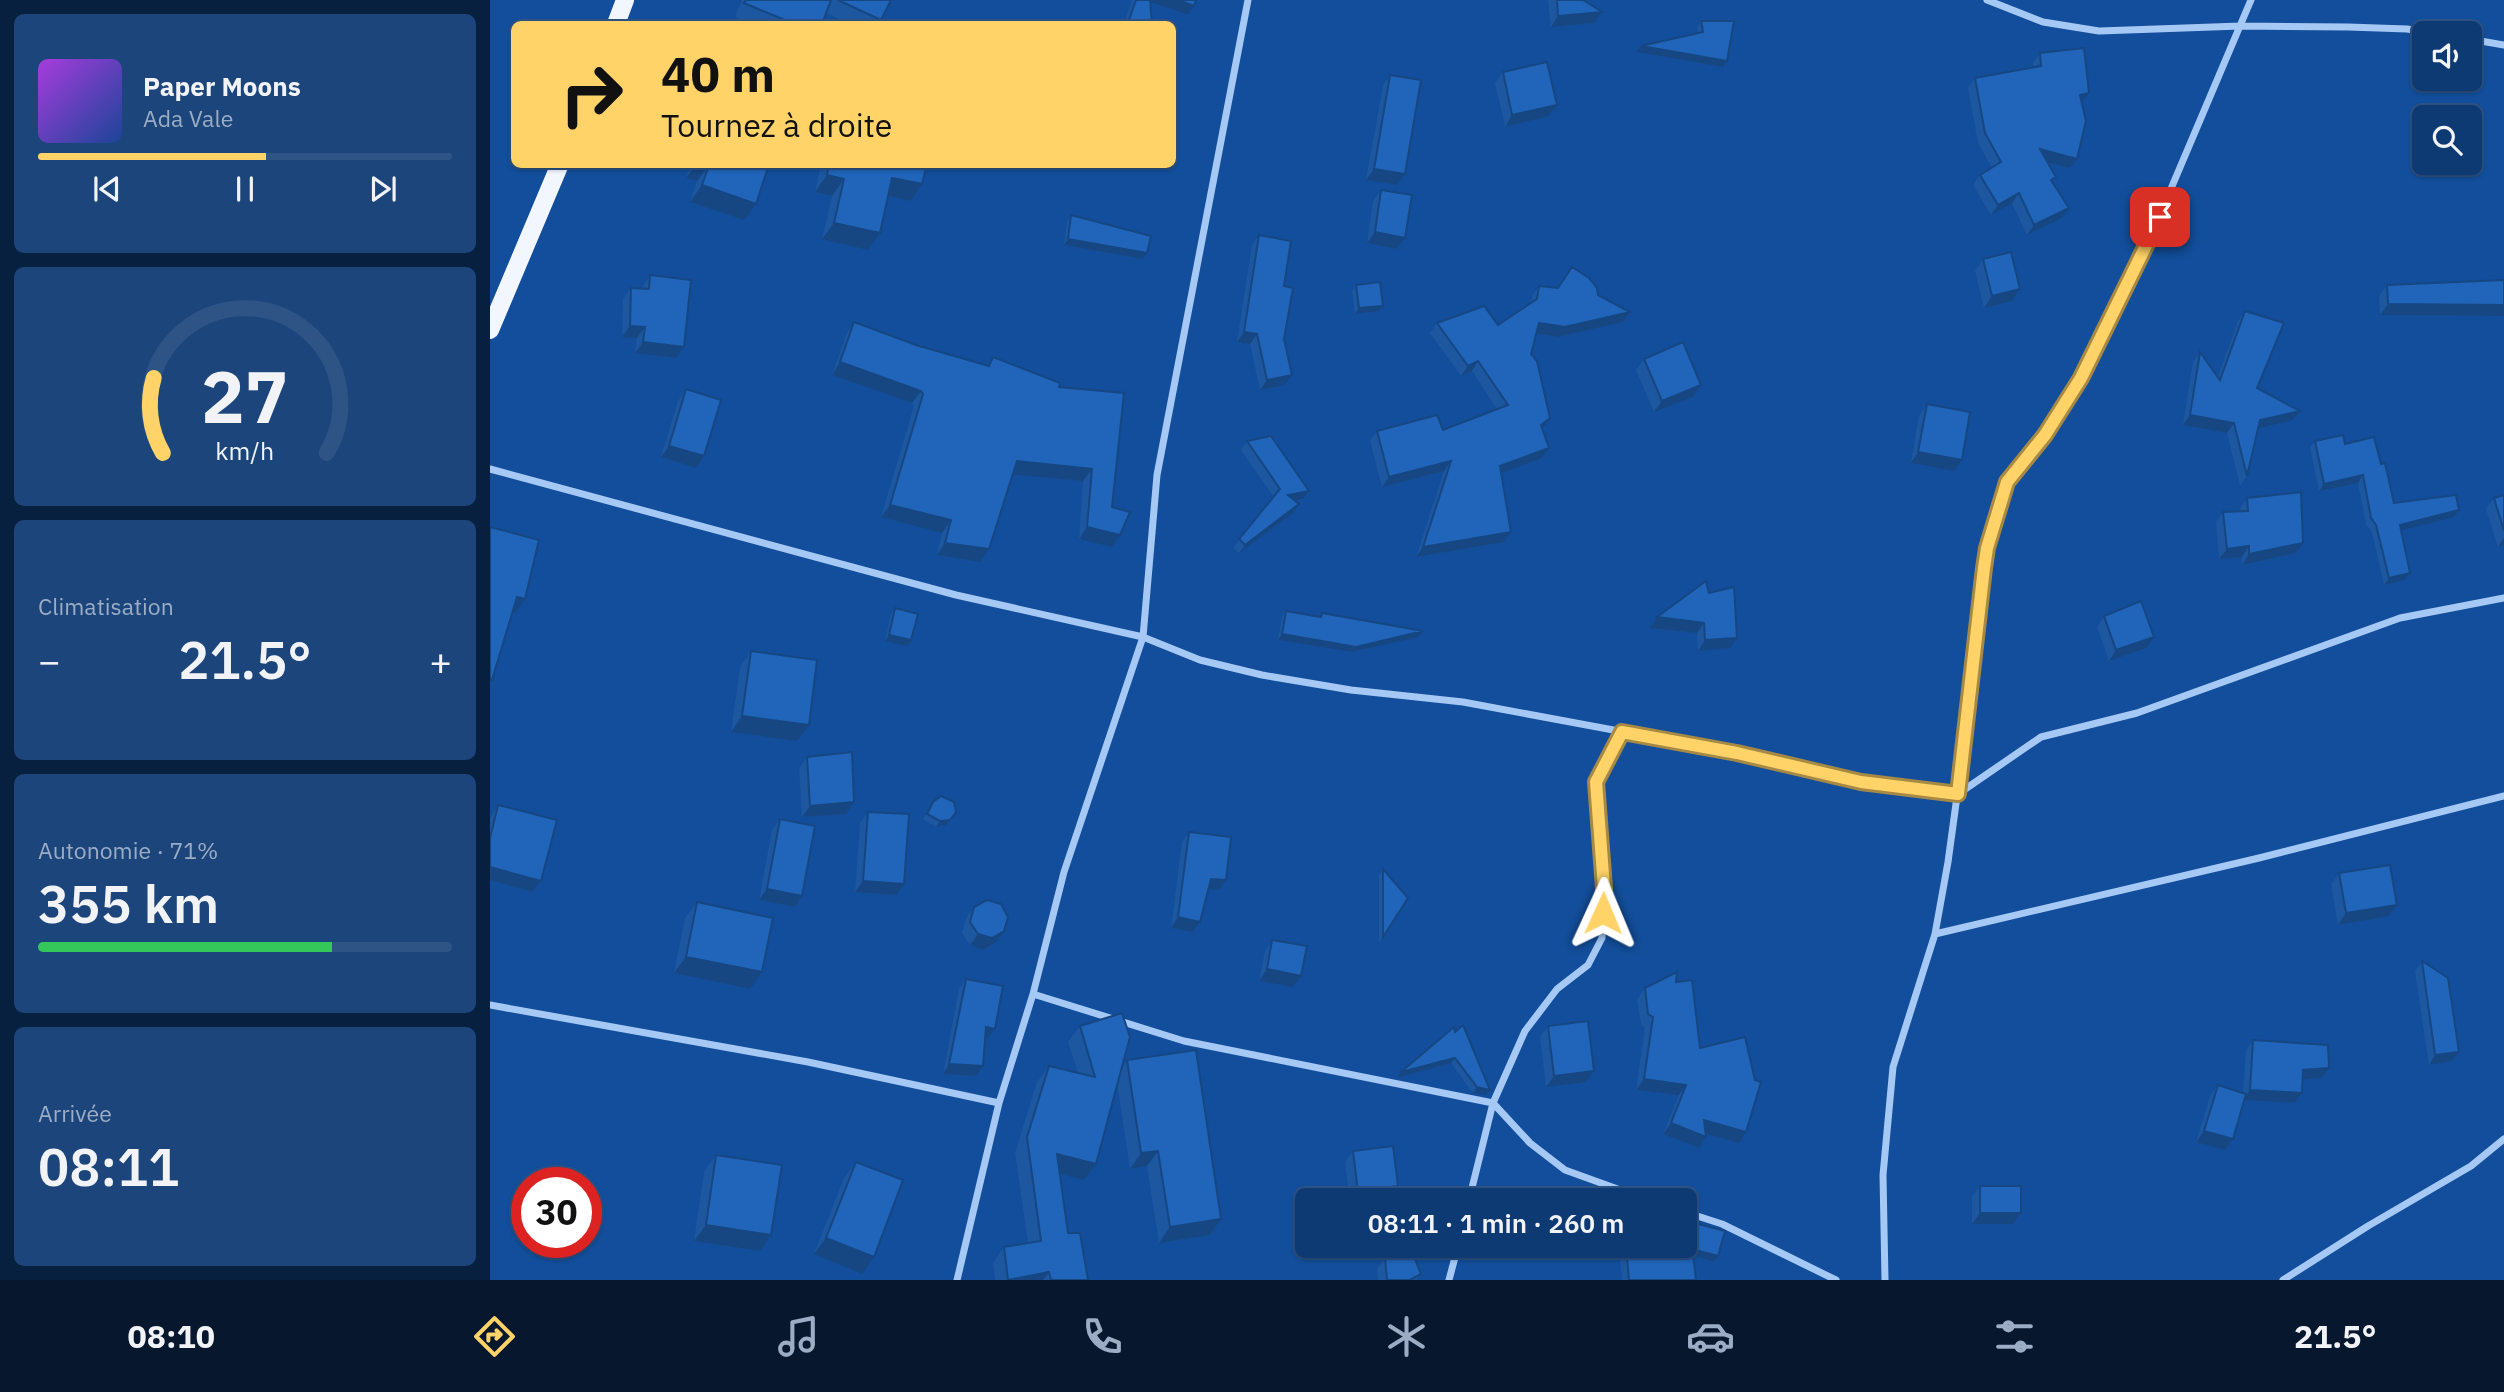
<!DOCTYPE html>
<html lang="fr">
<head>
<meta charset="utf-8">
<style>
  body { margin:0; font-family:"IBM Plex Sans",sans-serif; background:#1c457c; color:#f1f3f6; height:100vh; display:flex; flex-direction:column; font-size:26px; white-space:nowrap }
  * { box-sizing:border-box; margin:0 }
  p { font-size:23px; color:#9badc5 }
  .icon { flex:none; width:38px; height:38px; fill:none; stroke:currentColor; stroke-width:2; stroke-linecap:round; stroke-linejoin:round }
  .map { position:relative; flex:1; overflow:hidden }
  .side { display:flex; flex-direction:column; gap:14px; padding:14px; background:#082040; width:490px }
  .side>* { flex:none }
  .top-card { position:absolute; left:21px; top:21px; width:665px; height:147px; border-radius:10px; box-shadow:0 2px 5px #0004,0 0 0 2px #2e5486; background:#ffd368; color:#111; overflow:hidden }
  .buttons { position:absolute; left:1922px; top:21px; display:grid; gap:14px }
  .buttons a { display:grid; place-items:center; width:70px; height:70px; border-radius:10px; background:#0e3a74; box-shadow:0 2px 5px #0004,0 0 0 2px #2e5486; font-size:35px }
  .speed { position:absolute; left:21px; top:1167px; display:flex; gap:14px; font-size:35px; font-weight:700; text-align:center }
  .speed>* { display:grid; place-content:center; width:91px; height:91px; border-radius:50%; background:#0e3a74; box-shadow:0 2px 5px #0004,0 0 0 2px #2e5486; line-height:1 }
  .speed .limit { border:10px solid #d22; background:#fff; color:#111 }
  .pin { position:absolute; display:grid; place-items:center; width:60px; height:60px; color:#fff; margin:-30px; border-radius:14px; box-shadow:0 4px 10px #0006 }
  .me { position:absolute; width:77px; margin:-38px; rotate:1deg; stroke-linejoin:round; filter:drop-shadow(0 0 5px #0008) }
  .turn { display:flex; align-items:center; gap:24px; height:147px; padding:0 35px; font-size:32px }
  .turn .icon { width:91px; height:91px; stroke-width:2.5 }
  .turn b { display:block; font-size:49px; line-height:60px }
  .big { font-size:52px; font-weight:600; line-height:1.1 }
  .side .card { flex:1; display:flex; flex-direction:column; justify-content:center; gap:10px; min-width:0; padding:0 24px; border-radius:10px; background:#1c457c }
  .side .dial { align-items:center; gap:0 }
  .dial svg { height:182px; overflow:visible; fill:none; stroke:#2e5486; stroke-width:7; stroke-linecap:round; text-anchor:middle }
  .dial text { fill:#f1f3f6; stroke:none }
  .song { display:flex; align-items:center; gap:21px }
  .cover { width:84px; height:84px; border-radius:10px; background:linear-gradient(135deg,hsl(280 70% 55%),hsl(220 70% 35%)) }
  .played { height:7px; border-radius:4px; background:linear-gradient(90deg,#ffd368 55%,#2e5486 55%) }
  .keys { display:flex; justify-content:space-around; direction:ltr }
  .heat { display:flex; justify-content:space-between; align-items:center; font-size:38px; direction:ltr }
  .charge { height:10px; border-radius:5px; background:linear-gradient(90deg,#34c759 71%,#2e5486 0) }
  .trip { position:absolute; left:805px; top:1188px; width:402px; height:70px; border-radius:10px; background:#0e3a74; box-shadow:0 2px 5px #0004,0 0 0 2px #2e5486; font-weight:600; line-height:70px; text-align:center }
  .tabs { display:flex; height:112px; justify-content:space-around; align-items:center; background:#06172e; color:#9badc5 }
  .tabs .icon { width:49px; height:49px }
  .tabs .current { color:#ffd368 }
  .tabs b { font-size:32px; color:#f1f3f6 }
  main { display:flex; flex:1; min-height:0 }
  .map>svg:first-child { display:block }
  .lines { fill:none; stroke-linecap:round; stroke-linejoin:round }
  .minor { stroke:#a5c9f4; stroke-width:7 }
  .primary { stroke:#f2f7ff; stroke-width:18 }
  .wall { fill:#1c57a0 }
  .shaded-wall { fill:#164782 }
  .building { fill:#2065ba; stroke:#164782; stroke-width:2 }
  .route-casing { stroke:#a68944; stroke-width:18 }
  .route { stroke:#ffd368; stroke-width:12 }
</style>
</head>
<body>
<main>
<section class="side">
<div class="card">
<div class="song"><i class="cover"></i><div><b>Paper Moons</b><p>Ada Vale</p></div></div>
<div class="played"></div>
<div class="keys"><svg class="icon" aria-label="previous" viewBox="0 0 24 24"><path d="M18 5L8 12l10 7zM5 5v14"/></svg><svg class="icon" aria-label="pause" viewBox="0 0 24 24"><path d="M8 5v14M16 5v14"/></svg><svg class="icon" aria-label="next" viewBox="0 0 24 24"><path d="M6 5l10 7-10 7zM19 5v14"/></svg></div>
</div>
<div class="card dial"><svg viewBox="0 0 100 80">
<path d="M14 69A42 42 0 1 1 86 69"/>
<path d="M14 69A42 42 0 0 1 10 36" stroke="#ffd368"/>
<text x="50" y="56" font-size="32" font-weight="700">27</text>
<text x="50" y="72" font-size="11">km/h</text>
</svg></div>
<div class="card"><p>Climatisation</p>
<div class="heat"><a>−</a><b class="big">21.5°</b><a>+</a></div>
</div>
<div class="card"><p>Autonomie · 71%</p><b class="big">355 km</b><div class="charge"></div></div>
<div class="card"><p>Arrivée</p><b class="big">08:11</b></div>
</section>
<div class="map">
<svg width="2014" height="1280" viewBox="0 0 2014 1280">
  <rect width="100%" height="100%" fill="#124e9b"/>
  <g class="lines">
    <path class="minor" d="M1497,0l56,22 56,9 142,-5 107,1 59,2 27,4
      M1979,39l35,6
      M0,469l466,126 187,42 57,23 62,15 89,15 112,12 274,51 124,29 97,12 83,-57 96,-24 263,-95 104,-20
      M1445,934l324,-76 245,-62
      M543,994l151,47 309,62 37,40 35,27 83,30
      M0,1005l318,57 191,41
      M979,1200l24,-97 32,-72 32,-42 31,-24 14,-27 2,-50 -8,-106 26,-50
      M1195,1212l37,12 114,56
      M467,1280l42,-177 34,-109 31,-122 79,-235 14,-162 91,-475
      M959,1280l9,-34
      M1395,1280l-2,-105 10,-108 42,-133 13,-72 24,-175 6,-79 9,-60 20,-66 38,-47 36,-57 78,-161 92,-217
      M1793,1280l85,-54 103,-60 33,-27"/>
    <path class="primary" d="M126,24l9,-24
      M0,330l70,-166"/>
  </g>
  <path class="wall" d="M252,0h149l-13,24h-28l-24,-11 -4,11h-70l-17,-7z
    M642,0h64l-2,6 -6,9 -38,-13 2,22h-28z
    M1058,0h35l19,12 -8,11 -43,4z
    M1211,21l22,46 -86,-15 61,-19 -1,-6z
    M1550,53l49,40 -7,10 -5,56 -7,9 -22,-5 14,55 -35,17 -15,-32 -21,12 -18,-30 7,-10 12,-7 -14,-25 -10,-56 7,-9 58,-10v-5z
    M1013,72l54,33 -8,11 -44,11 -10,-44z
    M900,75l7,110 -31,-5 17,-94z
    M201,164h78l-25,56 -54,-18 7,-21 -11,-3z
    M331,164h106l-5,20 -11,17 -23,-5 -20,54 -46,-11 10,-43 -17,-4z
    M891,190l24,48 -8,11 -30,-6 6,-42z
    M581,215l72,44 -79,-14 3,-24z
    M769,235l25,51v53l8,36 -7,10 -25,5 -10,-46 -13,-2 15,-97z
    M1493,259l37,30 -8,12 -28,7 -9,-37z
    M1082,267l51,55 -65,15 -22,-3 -5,20 12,74 -1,1v29l-41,15 3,69 -88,15 28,-86 -62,16 -12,-46 7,-10 66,-1 54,-21 -25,-38 -11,5 -31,-43 7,-10 61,2 33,-22 1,-7 7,-10 19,2z
    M160,275l26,83 -41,-5 2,-15 -15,-1 1,-38 8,-11h11l1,-2z
    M2014,280v36l-124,-1 -1,-19 8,-11z
    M866,285l27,21 -4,5 -24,3 -3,-23z
    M1755,311l12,77 36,32 -35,9 -11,47 -7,10 -13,-53 -44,-8 10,-63 7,-10 18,25 20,-56z
    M364,322l62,23 71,21 6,-9 66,30 53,120 8,28 -8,12 -33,-8 4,-58 -70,-7 -33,88 -43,-7 5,-22 -61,-16 33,-111 -2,-3 -80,-28 14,-40z
    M1154,359l57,26 -8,12 -39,15 -18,-42z
    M196,389l10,79 -35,-11 17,-56z
    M1437,404l27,67 -43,-8 8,-47z
    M757,441l56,58 -7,2 3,3 -6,9 -54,40 -6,-5 41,-51 -33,-47z
    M1825,441l30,3 36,20 13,39 65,7 -5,7 -53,13 9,43 -5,7 -21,5 -12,-53 -6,-7 -8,-42 -39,8 -9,-43z
    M2014,495v50l-6,2 -12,-38 8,-11z
    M1757,498l56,45 -7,10 -54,12v-8l-23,2 -3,-37 7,-10 17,-1v-3z
    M1219,593l21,55 -32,3 -1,-18 -47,-5 7,-11z
    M405,608l12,38 -22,-5 6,-27z
    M796,611l34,6 2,-4 101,18 -4,6 -67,15 -74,-12 4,-24z
    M1614,616l42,32 -37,13 -12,-34z
    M261,651l58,74 -12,16 -66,-9 9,-65z
    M317,757l39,57 -44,3 -3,-49z
    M443,802l23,10 -10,13 -10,2 -13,-8z
    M8,805l43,76 -8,11 -43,-12v-62z
    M378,812l28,83 -41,-3 5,-69z
    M290,819l15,88 -36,-7 13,-70z
    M699,832l37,48 -7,10 -11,-1 -8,33 -7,10 -22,-4 11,-86z
    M893,869l25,29 -29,45v-68z
    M1849,873l58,32 -8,11 -51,9 -7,-40z
    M207,902l53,87 -76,-16 11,-55z
    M484,907l22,35 -12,8 -14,-5 -8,-12 4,-15z
    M782,940l21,47 -34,-6 6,-30z
    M1932,961l30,100 -23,4 -14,-94z
    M476,979l29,50 -7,9h-3l-9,38 -33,-2 16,-85z
    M1186,982l24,66 46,84 -7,11 -33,-10v4l-7,11 -36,-14 16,-39 -43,-5 9,-62 -4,-4 -4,-25 8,-11z
    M590,1026l41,44 6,-10 94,159 -11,16 -51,8 -12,-77 -17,3 -13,-86 -21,81 -12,16 -24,-7 8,60 20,47h-93l-2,-17 11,-16 24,-4 -13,-90 22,-71 12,-16 29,7 -10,-31z
    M1058,1026l46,45 -8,11 -40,5 -6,-50z
    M965,1032l35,58 -4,5 -13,-2 -22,-30 -54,15 4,-6z
    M1763,1040l69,38 -19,1 -1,14 -7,10 -50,-3 -12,39 -8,11 -29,-8 14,-46 8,-11 25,8 3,-43z
    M863,1151l45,35 -8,12 -21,2h-19l-5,-38z
    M226,1155l55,80 -11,16 -66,-10 10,-69z
    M366,1162l6,112 -48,-20 30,-76z
    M1490,1186l41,27 -8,11h-41v-27z
    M1201,1222l27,34 -4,6 -21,-6 3,24h-74l-3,-34h66v-11l2,-8z
    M895,1258l36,16 -5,6h-38l-1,-11z"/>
  <path class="shaded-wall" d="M655,0h33l16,6 -6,9z
    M1112,12l-8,11 -43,4 7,-11z
    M1151,46l86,15 -4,6 -86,-15z
    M1599,93l-7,10 -9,1 7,-9z
    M1067,105l-8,11 -44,11 7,-12z
    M1550,149l37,10 -7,9 -37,-9z
    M206,164l13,1 -12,16 -11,-3z
    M884,169l31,5 -8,11 -31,-5z
    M337,175l17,4 -12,17 -17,-4z
    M402,178l30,6 -11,17 -30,-7z
    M212,185l54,19 -12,16 -54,-18z
    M1529,193l-7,10 -21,12 7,-10z
    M1579,208l-7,10 -35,17 7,-10z
    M344,223l46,10 -12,17 -46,-11z
    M885,232l30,6 -8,11 -30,-6z
    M578,239l79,14 -4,6 -79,-14z
    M1530,289l-8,12 -28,7 8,-12z
    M1898,304l116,1v11l-124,-1z
    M893,306l-4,5 -24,3 4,-6z
    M1140,312l-7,10 -65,15 -26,-4 7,-10z
    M140,326l15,1 -8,11 -15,-1z
    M754,332l13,2 -7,10 -13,-2z
    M153,342l41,5 -8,11 -41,-5z
    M988,361l-6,10 -11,5 7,-10z
    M350,362l81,29 -9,12 -80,-28z
    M802,375l-7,10 -25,5 7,-10z
    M1211,385l-8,12 -39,15 8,-11z
    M1810,411l-7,9 -40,10 7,-10z
    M1700,415l44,8 -7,10 -44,-8z
    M1060,418l-7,10 -9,7 7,-10z
    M179,446l35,10 -8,12 -35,-11z
    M1059,448l-7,10 -49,18 7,-10z
    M1428,452l44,8 -8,11 -43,-8z
    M527,461l75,8 -9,12 -75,-7z
    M961,461l-7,10 -62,16 7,-10z
    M1873,475l-5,8 -39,8 5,-7z
    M819,491l-6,8 -21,5 6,-9z
    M809,504l-6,9 -54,40 6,-8z
    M400,505l61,15 -9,13 -61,-16z
    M1969,510l-5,7 -59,15 5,-7z
    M597,527l33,8 -8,12 -33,-8z
    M1021,532l-7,10 -88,15 7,-10z
    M2014,538v7l-6,2z
    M455,543l44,6 -9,13 -43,-7z
    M1813,543l-7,10 -54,12 7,-11z
    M1759,546l-7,11 -23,2 8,-10z
    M1920,573l-5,7 -21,5 5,-7z
    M27,597l8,2 -10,14 -8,-2z
    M1167,617l47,6 -7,10 -47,-5z
    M933,631l-4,6 -67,15 -74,-12 4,-6z
    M399,635l22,5 -4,6 -22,-5z
    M1664,637l-8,11 -37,13 7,-11z
    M1247,638l-7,10 -32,3 7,-11z
    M252,716l67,9 -12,16 -66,-9z
    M364,802l-8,12 -44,3 8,-11z
    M460,820l-4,5 -10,2 4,-6z
    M0,867l51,14 -8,11 -43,-12z
    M721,879l15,1 -7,10 -15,-1z
    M373,881l41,3 -8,11 -41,-3z
    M277,889l35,7 -7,11 -36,-7z
    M1907,905l-8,11 -51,9 8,-12z
    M688,917l22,5 -7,10 -22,-4z
    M514,931l-8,11 -12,8 -14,-5 8,-11z
    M196,957l76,15 -12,17 -76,-16z
    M777,969l34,7 -8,11 -34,-6z
    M496,1027l9,2 -7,9 -9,-2z
    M1969,1052l-7,9 -23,4 6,-10z
    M965,1058l-4,5 -54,15 4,-6z
    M459,1064l34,2 -7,10 -33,-2z
    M1839,1068l-7,10 -26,2 7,-10z
    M1104,1071l-8,11 -40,5 8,-11z
    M1154,1079l42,6 -7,10 -43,-5z
    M987,1087l13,3 -4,5 -13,-2z
    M1760,1090l52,3 -7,10 -52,-3z
    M1214,1120l42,12 -7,11 -42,-12z
    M1181,1123l35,14 -7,11 -36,-14z
    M1714,1131l29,8 -8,11 -29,-8z
    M668,1151l-11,15 -17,3 11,-16z
    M567,1154l39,10 -12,16 -38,-10z
    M908,1186l-8,12 -21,2h-17l6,-8z
    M1490,1213h41l-8,11h-41z
    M731,1219l-11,16 -51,8 11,-16z
    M216,1225l65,10 -11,16 -66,-10z
    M336,1238l48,19 -12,17 -48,-20z
    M1195,1247l33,9 -4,6 -33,-10z
    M559,1272l-6,8h-36h1z"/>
  <path class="building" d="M256,0h85l-9,24h-27l-3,-1 -48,-20z
    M348,0h53l-10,20z
    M646,0h14l2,24h-23v-4z
    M688,0h18l-2,6z
    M1067,0h26l19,12 -44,4z
    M1211,21h33l-7,40 -86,-15 62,-14z
    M1594,48l5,45 -9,2 6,26 -9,38 -37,-10 16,28 -5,3 18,28 -35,17 -15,-32 -21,12 -18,-30 21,-13 -16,-29 -10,-55 66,-12 -1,-13z
    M1057,62l10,43 -45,10 -9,-43z
    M900,75l31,5 -16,94 -31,-5z
    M217,164h62l-13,40 -54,-19 7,-20z
    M339,164h98l-5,20 -30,-6 -12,55 -46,-10 10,-44 -17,-4z
    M891,190l31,5 -7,43 -30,-6z
    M581,215l80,21 -4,17 -79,-14z
    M769,235l32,6 -7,45 9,2 -9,51 8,36 -25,5 -10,-46 -13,-2z
    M1521,252l9,37 -28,7 -9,-37z
    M1082,267l17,11 8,10 1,7 32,17 -65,15 -26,-4 -8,31 6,7 13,57 -9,7 8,23 -49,18 11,66 -88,15 28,-86 -62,16 -12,-46 60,-16 6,15 65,-25 -30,-44 -10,5 -31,-43 47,-17 14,19 39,-26 2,-13 19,2z
    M160,275l41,5 -7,67 -41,-5 2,-15 -15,-1 1,-38 18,1z
    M2014,280v25l-116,-1 -1,-19z
    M890,282l3,24 -24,2 -3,-23z
    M1755,311l39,12 -27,65 43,23 -40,9 -13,56 -13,-53 -44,-8 10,-63 20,28z
    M364,322l62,23 73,21 4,-9 67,26 -1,4 65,6 -12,114 18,5 -10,23 -33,-8 5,-58 -75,-8 -28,88 -44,-6 6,-23 -61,-15 33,-111 -2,-3 -81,-29z
    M1193,342l18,43 -39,16 -18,-42z
    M196,389l35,11 -17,56 -35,-10z
    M1437,404l43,8 -8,48 -44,-8z
    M1853,435l2,9 29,-7 7,27 4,-1 9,40 62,-8 3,15 -59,15 10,48 -21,5 -13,-53 -5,-7 -8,-43 -39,9 -9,-43z
    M781,436l38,55 -21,4 11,9 -54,41 -6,-6 41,-50 -33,-48z
    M1811,492l2,51 -54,11v-8l-22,3 -4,-37 25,-1 -1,-13z
    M2014,495v36l-10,-33z
    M0,527l49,13 -14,59 -8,-2 -25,83h-2z
    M1216,581l3,12 25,-6 3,51 -32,2 -1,-17 -47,-6z
    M1651,601l13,36 -38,13 -12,-34z
    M405,608l23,6 -7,26 -22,-5z
    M796,611l35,6 1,-4 101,18 -67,16 -74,-13z
    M261,651l66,9 -8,65 -67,-9z
    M362,752l2,50 -44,4 -3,-49z
    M451,796l13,6 2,10 -6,8 -10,1 -13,-7 6,-12z
    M8,805l59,15 -16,61 -51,-14v-29z
    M378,812l41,2 -5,70 -41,-3z
    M290,819l35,7 -13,70 -35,-7z
    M699,832l42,5 -5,43 -15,-1 -11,43 -22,-5z
    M1900,865l7,40 -51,8 -7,-40z
    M893,869l25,29 -25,39z
    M497,900l14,4 7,13 -4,14 -12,7 -14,-4 -8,-12 4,-15z
    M207,902l76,16 -11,54 -76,-15z
    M782,940l35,6 -6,30 -34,-7z
    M1932,961l26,17 11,74 -24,3z
    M1187,972l-1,10 16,-2 8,68 45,-11 10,43 6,2 -15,50 -42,-12 2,17 -35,-14 15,-38 -42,-6 9,-62 -5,-3 -3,-26z
    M476,979l37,7 -8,43 -9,-2 -3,39 -34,-2z
    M632,1013l8,24 -34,127 -39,-10 11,79h12l8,47h-37l-2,-8 -41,8 -4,-33 37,-6 -14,-104 22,-71 46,11 -15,-51z
    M1098,1021l6,50 -40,5 -6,-50z
    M973,1025l27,65 -13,-3 -22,-29 -54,14 53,-45 1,5z
    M1763,1040l75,5 1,23 -26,2 -1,23 -52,-3z
    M706,1050l25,169 -51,8 -12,-76 -17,2 -14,-93z
    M1728,1085l28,9 -13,45 -29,-8z
    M903,1146l5,40 -40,6 -5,-41z
    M226,1155l66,10 -11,70 -65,-10z
    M366,1162l47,18 -29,77 -48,-19z
    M1490,1186h41v27h-41z
    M1201,1222l34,9 -7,25 -26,-7v-2l-7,-2z
    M1195,1245l7,2 4,33h-67l-3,-34z
    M907,1252l17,5 7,17 -11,6h-23l-2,-22z"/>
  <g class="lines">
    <g class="route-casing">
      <path id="route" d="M1113,913l1,-25 -8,-106 26,-50 115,21 124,29 97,12 26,-226 3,-20 20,-66 38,-47 36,-57 79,-161"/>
    </g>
    <use href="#route" class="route"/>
  </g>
</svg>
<div class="buttons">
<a><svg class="icon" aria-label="sound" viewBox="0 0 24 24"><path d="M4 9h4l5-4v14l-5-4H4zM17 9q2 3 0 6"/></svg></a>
<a><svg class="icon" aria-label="search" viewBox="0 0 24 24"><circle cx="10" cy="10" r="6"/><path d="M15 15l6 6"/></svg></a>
</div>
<div class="speed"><div class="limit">30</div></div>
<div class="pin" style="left:1670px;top:217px;background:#d93025"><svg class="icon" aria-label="arrive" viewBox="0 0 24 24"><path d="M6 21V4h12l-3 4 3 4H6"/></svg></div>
<svg class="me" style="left:1113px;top:913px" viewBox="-20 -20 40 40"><path d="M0-17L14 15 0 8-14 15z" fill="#ffd368" stroke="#fff" stroke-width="4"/></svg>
<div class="trip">08:11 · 1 min · 260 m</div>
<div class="top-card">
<div class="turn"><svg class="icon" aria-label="right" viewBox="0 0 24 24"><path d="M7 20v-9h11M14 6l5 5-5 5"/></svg><div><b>40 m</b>Tournez à droite</div></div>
</div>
</div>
</main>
<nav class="tabs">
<b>08:10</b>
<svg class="icon current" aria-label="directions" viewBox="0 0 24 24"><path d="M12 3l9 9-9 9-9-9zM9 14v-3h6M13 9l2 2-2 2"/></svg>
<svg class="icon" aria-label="music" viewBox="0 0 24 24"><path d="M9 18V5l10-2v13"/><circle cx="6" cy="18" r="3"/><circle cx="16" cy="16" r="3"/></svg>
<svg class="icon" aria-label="phone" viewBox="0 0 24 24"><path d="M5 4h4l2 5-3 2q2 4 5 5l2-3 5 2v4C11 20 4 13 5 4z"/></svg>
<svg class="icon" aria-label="climate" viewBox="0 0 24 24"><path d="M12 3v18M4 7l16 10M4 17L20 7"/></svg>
<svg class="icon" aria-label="car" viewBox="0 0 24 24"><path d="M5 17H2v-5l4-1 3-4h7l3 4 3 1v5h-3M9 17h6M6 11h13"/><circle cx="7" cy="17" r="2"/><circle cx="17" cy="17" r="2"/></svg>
<svg class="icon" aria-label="filters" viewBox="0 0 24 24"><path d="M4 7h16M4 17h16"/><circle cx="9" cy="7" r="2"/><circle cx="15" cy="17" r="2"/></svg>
<b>21.5°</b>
</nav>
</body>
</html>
